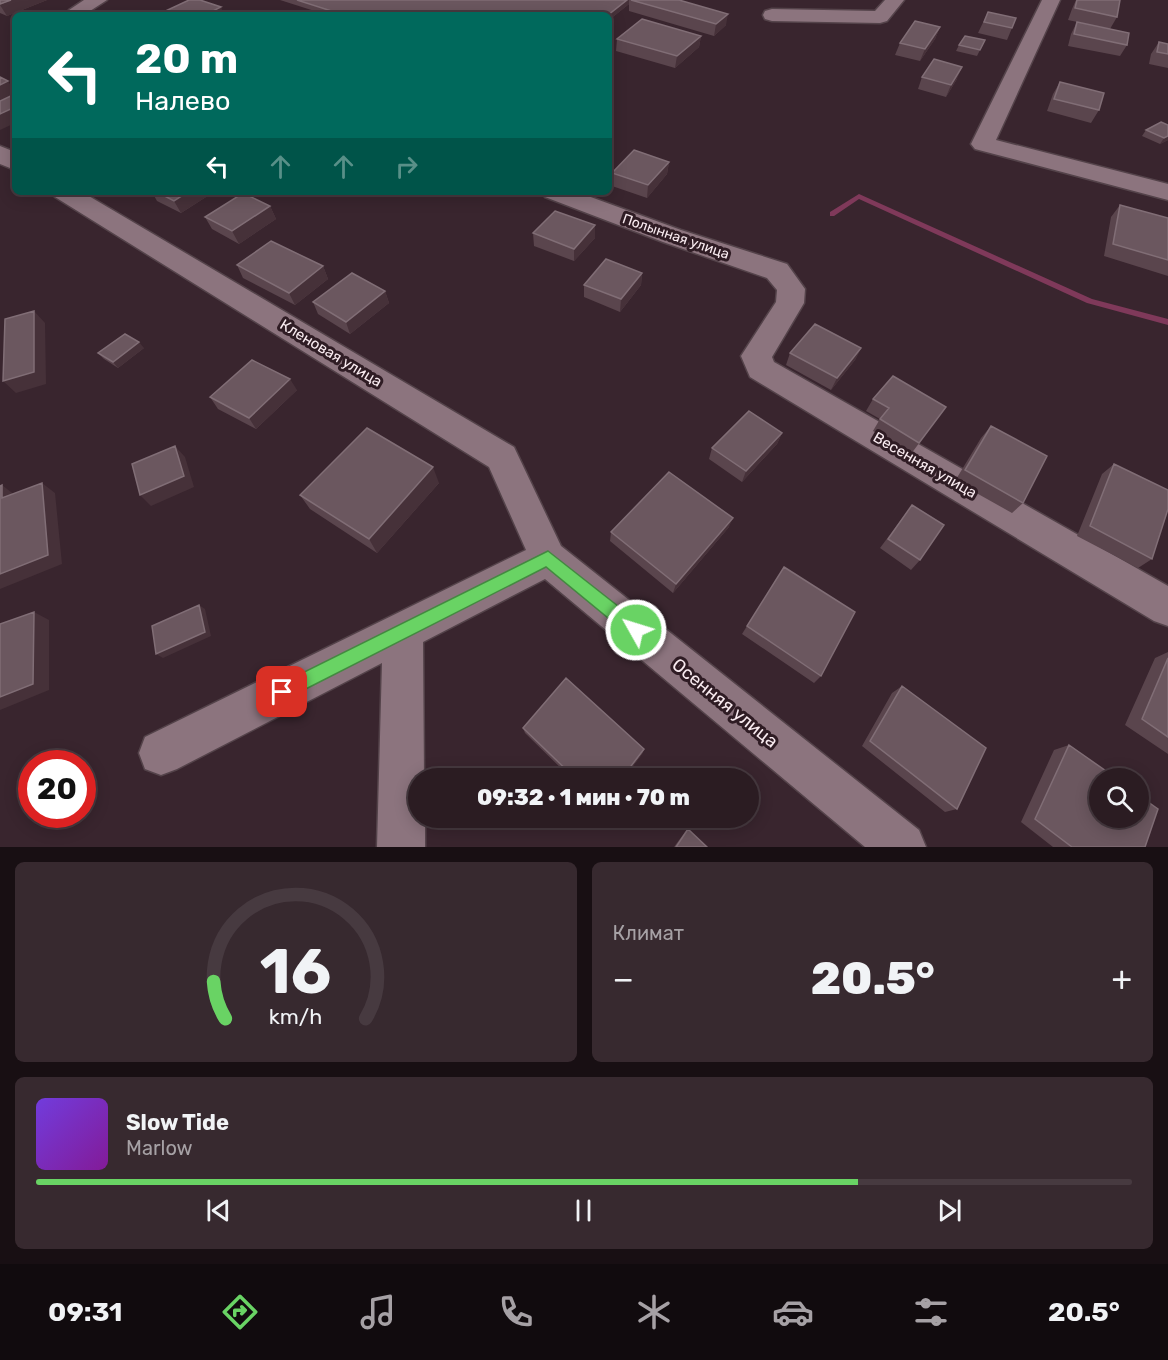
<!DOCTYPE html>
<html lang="ru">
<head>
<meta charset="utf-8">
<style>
  body { margin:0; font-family:Rubik,sans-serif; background:#37292f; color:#f1f3f6; height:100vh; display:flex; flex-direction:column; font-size:22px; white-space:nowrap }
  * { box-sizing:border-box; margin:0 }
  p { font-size:20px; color:#a6a1a5 }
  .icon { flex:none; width:33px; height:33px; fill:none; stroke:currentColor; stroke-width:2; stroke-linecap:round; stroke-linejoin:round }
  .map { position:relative; height:847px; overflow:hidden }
  .side { display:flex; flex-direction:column; gap:15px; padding:15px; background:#180f13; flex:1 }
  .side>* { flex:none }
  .top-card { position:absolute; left:12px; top:12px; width:600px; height:183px; border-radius:9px; box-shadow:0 3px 15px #0003,0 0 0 2px #473a40; background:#00695c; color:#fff; overflow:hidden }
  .controls { position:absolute; left:1089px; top:768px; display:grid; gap:12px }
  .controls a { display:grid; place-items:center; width:60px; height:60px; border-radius:50%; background:#2b1c22; box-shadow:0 3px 15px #0003,0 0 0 2px #473a40; font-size:30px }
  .speed { position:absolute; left:18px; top:750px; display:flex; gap:12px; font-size:30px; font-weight:700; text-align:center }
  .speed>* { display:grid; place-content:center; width:78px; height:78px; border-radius:50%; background:#2b1c22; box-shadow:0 3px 15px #0003,0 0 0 2px #473a40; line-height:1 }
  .speed .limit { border:9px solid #d22; background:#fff; color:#111 }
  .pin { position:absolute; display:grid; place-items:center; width:51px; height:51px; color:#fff; margin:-26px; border-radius:12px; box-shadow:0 3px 9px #0006 }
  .me { position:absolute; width:66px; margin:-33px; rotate:309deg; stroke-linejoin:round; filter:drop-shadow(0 0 4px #0008) }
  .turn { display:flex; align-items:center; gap:21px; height:126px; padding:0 24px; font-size:27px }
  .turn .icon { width:78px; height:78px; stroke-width:2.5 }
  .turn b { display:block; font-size:42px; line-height:51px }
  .lanes { display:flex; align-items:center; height:57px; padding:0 24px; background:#0003; justify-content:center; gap:30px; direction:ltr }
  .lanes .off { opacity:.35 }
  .big { font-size:45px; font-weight:800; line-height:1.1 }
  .side .widget { flex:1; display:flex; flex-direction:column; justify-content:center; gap:9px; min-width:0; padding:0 21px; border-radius:9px; background:#37292f }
  .side .dial { align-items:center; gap:0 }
  .dial svg { height:156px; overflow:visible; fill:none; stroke:#473a40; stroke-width:7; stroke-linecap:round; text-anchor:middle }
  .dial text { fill:#f1f3f6; stroke:none }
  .song { display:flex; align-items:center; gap:18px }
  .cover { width:72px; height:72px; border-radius:9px; background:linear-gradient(135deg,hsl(260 70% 55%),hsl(290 70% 35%)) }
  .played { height:6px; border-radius:3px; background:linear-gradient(90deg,#69d364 75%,#473a40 75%) }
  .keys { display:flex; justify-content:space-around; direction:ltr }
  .heat { display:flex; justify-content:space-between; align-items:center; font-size:33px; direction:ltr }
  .side .tiles { flex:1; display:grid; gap:15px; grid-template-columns:1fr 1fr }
  .widget:last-child { grid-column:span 2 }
  .trip { position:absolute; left:408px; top:768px; width:351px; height:60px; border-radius:30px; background:#2b1c22; box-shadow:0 3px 15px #0003,0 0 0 2px #473a40; font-weight:800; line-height:60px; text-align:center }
  .tabs { display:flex; height:96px; justify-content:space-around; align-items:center; background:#110b0e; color:#a6a1a5 }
  .tabs .icon { width:42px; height:42px }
  .tabs .current { color:#69d364 }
  .tabs b { font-size:27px; color:#f1f3f6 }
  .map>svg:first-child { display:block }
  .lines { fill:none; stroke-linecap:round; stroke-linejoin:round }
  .stream { fill:#7f395a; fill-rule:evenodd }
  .minor-casing { stroke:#54434a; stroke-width:3 }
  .minor { fill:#8c747e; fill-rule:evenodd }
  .wall { fill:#5a454d }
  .shaded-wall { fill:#463139 }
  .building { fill:#6b575f; stroke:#816e76; stroke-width:1.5 }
  .route { fill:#69d364; stroke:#448941; stroke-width:1.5 }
  .labels { text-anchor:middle; stroke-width:6; stroke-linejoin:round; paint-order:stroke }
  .far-street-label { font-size:14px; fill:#f9ebf0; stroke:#2f1c24 }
  .street-label { font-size:15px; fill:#f9ebf0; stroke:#2f1c24 }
  .near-street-label { font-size:18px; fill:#f9ebf0; stroke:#2f1c24 }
</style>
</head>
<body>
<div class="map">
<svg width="1168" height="847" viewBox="0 0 1168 847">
  <rect width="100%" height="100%" fill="#39252e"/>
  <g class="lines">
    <path class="stream" d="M859,194l233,105 76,20v6l-81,-22 -228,-104 -25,17h-4v-4z"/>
    <g class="minor-casing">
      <path id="minor" d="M84,0h23l-17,11 2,4h-19l-4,-5z
        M885,0h19l-17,21 -7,2 -108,-2 -7,-2 -2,-4 2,-4 7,-2 103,2z
        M1042,0h18l-64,140 172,44v16l-193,-51 -4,-5z
        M0,146l15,6v18l-15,-6z
        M52,192h30l432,255 47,99 358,284 7,17h-61l-320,-268 -122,63 1,136h-6v40h7v29h-48l5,-184 -205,106 -16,6 -16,-6 -6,-16 6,-16 381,-187 -37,-83 -434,-270z
        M542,192h35l104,38 106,34 18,25 -1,14 -32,54 2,5 394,224v40l-14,-5 -404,-244 -9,-21 35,-54 1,-12 -10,-12 -104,-36 -118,-45z"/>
    </g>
    <use href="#minor" class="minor"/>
  </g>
  <path class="wall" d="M0,0h47l-40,16 -7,-3z
    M280,0h399l47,25 -12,11 -85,-25v-7l-20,16v-5h-282z
    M1076,0h44l-3,17 -7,12 -42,-9 4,-11z
    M988,12l24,16 -5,12 -29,-7z
    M1077,22l50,23 -7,11 -52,-10 3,-12z
    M940,27l-5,12 -15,22 -25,-6 5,-12z
    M701,36l-2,11 -24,21 -59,-17 1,-12z
    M985,40l-8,16 -21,-5 3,-6z
    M1159,42l9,2v24l-19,-4 2,-10z
    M922,77l35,2 -11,18 -28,-8z
    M1060,82l39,28 -8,13 -44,-12 6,-17z
    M1168,125v15l-8,4 -18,-8 4,-6z
    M669,162l-2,12 -20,24 -35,-12v-13z
    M152,192h52l2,5 -25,16 -24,-12z
    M1120,205l48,13v58l-64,-20 7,-39z
    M270,206l6,13 -37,25 -27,-15 -7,-12z
    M533,233l62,5 -21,23 -40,-15z
    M237,265l86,1 5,13 -33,26 -52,-27z
    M642,273l-1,12 -21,27 -36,-15v-12z
    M385,291l4,12 -39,31 -32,-20 -5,-12z
    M144,348l-26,20 -14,-9 -6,-6z
    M861,348l-6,12 -24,30 -45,-25 4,-12z
    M297,390l-41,39 -38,-20 -8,-12z
    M873,399l73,8 -35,47 -38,-23 7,-12 -14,-8z
    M991,426l32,77 -11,10 -57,-32 26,-43z
    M782,433l-5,11 -35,38 -33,-23 3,-11z
    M1114,464l38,95 -14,9 -61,-32 25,-62z
    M439,483l-62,70 -67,-44 -10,-14z
    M912,505l8,55 -9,10 -31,-22z
    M729,527l-56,66 -63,-52 1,-9z
    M747,626l74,50 -7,7 -72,-49z
    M1168,652v102l-43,-29 30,-67z
    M902,686l55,123 -12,3 -83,-66 30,-53z
    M523,728l121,21 -2,5 -18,24h-53l-46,-45z
    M1069,745l76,102h-92l-32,-25 33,-72z
    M688,829l19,18h-33l11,-15z"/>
  <path class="shaded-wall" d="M11,0h36l-40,16 -7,-11z
    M627,0h2v4l-20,16v-5h-1z
    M221,7l3,8h-19z
    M728,14l-2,11 -12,11 2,-12z
    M940,27l-5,12 -15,22 5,-12z
    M701,36l-2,11 -24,21 2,-12z
    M962,67l-5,12 -11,18 5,-12z
    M8,81l7,11v2l-15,7v-16z
    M15,107v16l-15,7v-16z
    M1168,136v4l-8,4 4,-6z
    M669,162l-2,12 -20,24 1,-13z
    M188,192h16l2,5 -25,16 -7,-12z
    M270,206l6,13 -37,25 -7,-13z
    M595,225v13l-21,23v-12z
    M323,266l5,13 -33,26 -6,-12z
    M642,273l-1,12 -21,27 1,-13z
    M385,291l4,12 -39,31 -4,-12z
    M34,311l11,12 1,61 -30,9 -13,-12z
    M139,342l5,6 -26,20 -5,-6z
    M861,348l-6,12 -24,30 6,-12z
    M290,379l7,11 -41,39 -7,-11z
    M782,433l-5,11 -35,38 4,-11z
    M175,446l10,11 9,30 -43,19 -11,-11z
    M433,467l6,16 -62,70 -8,-14z
    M42,483l13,10 7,71 -62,25v-15z
    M2,485l14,11 -14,2z
    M733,518l-4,9 -56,66 3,-9z
    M199,605l6,4 6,27 -48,22 -7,-4z
    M34,612l15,8v70l-49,20v-13z
    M644,749l-2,5 -18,24h-2z"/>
  <path class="building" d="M0,0h11l-11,4z
    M189,0h11l21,7 -16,8h-48z
    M297,0h330l-19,15h-264z
    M631,0h48l49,14 -12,10z
    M1077,0h43l-3,17 -42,-9z
    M988,12l28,6 -4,10 -28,-6z
    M642,19l59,17 -24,20 -60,-17z
    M915,21l25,6 -15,22 -25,-6z
    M1077,22l52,11 -2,12 -53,-11z
    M965,36l20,4 -5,10 -21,-5z
    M1159,42l9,2v10l-11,-2z
    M934,59l28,8 -11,18 -29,-8z
    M0,77l8,4 -8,4z
    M1060,82l44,11 -5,17 -45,-11z
    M15,94v13l-15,7v-13z
    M1161,122l7,3v11l-4,2 -18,-8z
    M634,150l35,12 -21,23 -36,-12z
    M157,192h31l-14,9z
    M243,193l27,13 -38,25 -27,-14z
    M1120,205l48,13v42l-55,-16z
    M555,211l40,14 -21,24 -41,-16z
    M271,241l52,25 -34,27 -52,-28z
    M606,259l36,14 -21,26 -37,-14z
    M352,273l33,18 -39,31 -33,-20z
    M34,311v61l-31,9 2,-62z
    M815,324l46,24 -24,30 -47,-25z
    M125,334l14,8 -26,20 -15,-9z
    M252,360l38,19 -41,39 -39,-21z
    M893,376l53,31 -27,36 -39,-24 9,-11 -16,-9z
    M749,411l33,22 -36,38 -34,-23z
    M991,426l56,30 -24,47 -58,-33z
    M367,428l66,39 -64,72 -69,-44z
    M175,446l9,30 -44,19 -8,-31z
    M1114,464l54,26v19l-16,50 -62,-33z
    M669,472l64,46 -57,66 -65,-52z
    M42,483l6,72 -48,19v-88l2,-1v13z
    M912,505l32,20 -24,35 -32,-21z
    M784,567l71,45 -34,64 -74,-50z
    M199,605l6,27 -49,22 -4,-28z
    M34,612l-1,72 -33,13v-73z
    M1168,658v79l-26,-18z
    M566,678l78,71 -22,29h-47l-52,-50z
    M902,686l84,62 -29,61 -87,-68z
    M1069,745l47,33h-16v40h38v-23l20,14 -13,38h-73l-37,-28z
    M688,829l19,18h-31z"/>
  <path class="route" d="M548,551l94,74 2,5 -2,6 -6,3 -6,-3 -84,-69 -258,131 -6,3 -6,-3 -3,-6 3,-6z"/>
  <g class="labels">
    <g class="far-street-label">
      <text transform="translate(676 236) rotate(19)" y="5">Полынная улица</text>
    </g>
    <g class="street-label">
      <text transform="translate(331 353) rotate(31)" y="5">Кленовая улица</text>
      <text transform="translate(925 465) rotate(30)" y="5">Весенняя улица</text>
    </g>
    <g class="near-street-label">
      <text transform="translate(725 703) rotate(39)" y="6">Осенняя улица</text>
    </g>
  </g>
</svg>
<div class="controls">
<a><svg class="icon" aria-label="search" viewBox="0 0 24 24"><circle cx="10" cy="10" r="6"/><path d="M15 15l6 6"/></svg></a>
</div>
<div class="speed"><div class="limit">20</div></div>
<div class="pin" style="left:282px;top:692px;background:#d93025"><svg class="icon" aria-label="arrive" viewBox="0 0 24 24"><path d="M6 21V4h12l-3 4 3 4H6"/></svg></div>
<svg class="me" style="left:636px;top:630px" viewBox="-20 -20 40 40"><circle r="17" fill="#69d364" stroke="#fff" stroke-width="3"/><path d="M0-11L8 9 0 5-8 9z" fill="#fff"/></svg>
<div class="trip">09:32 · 1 мин · 70 m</div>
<div class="top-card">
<div class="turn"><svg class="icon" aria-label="left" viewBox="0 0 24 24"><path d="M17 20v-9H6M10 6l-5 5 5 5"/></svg><div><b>20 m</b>Налево</div></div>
<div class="lanes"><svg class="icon" aria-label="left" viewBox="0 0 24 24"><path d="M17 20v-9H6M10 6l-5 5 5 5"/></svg><svg class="icon off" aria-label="ahead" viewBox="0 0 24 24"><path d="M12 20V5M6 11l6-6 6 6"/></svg><svg class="icon off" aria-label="ahead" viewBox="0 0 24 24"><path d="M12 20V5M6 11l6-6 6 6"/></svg><svg class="icon off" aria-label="right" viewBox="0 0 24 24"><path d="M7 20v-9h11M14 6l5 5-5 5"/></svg></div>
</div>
</div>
<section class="side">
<div class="tiles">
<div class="widget dial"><svg viewBox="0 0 100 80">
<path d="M14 69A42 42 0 1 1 86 69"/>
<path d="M14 69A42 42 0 0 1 8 50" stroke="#69d364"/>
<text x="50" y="56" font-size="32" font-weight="700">16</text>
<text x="50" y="72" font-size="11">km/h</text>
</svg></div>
<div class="widget"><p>Климат</p>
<div class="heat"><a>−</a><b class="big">20.5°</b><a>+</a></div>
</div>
<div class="widget">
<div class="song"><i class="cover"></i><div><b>Slow Tide</b><p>Marlow</p></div></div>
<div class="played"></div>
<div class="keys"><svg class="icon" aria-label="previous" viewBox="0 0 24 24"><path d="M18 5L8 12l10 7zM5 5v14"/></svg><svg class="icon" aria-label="pause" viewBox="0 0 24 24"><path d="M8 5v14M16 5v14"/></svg><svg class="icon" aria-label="next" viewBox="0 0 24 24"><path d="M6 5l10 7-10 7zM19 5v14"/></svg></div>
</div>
</div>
</section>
<nav class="tabs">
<b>09:31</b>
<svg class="icon current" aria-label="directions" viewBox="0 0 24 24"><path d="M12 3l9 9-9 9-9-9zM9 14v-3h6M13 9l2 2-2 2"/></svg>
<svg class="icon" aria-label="music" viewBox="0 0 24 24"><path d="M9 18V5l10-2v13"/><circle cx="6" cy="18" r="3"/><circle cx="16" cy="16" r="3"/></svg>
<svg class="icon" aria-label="phone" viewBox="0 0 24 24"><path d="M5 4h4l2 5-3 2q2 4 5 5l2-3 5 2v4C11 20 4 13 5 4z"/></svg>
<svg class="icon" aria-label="climate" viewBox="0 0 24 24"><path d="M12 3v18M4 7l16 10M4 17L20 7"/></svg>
<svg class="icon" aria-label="car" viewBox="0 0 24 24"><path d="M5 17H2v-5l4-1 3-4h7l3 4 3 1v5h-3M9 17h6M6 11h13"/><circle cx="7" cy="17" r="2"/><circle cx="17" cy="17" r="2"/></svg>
<svg class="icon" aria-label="filters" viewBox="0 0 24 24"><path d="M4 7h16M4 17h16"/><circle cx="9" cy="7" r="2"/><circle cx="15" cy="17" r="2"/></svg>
<b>20.5°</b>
</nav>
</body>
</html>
